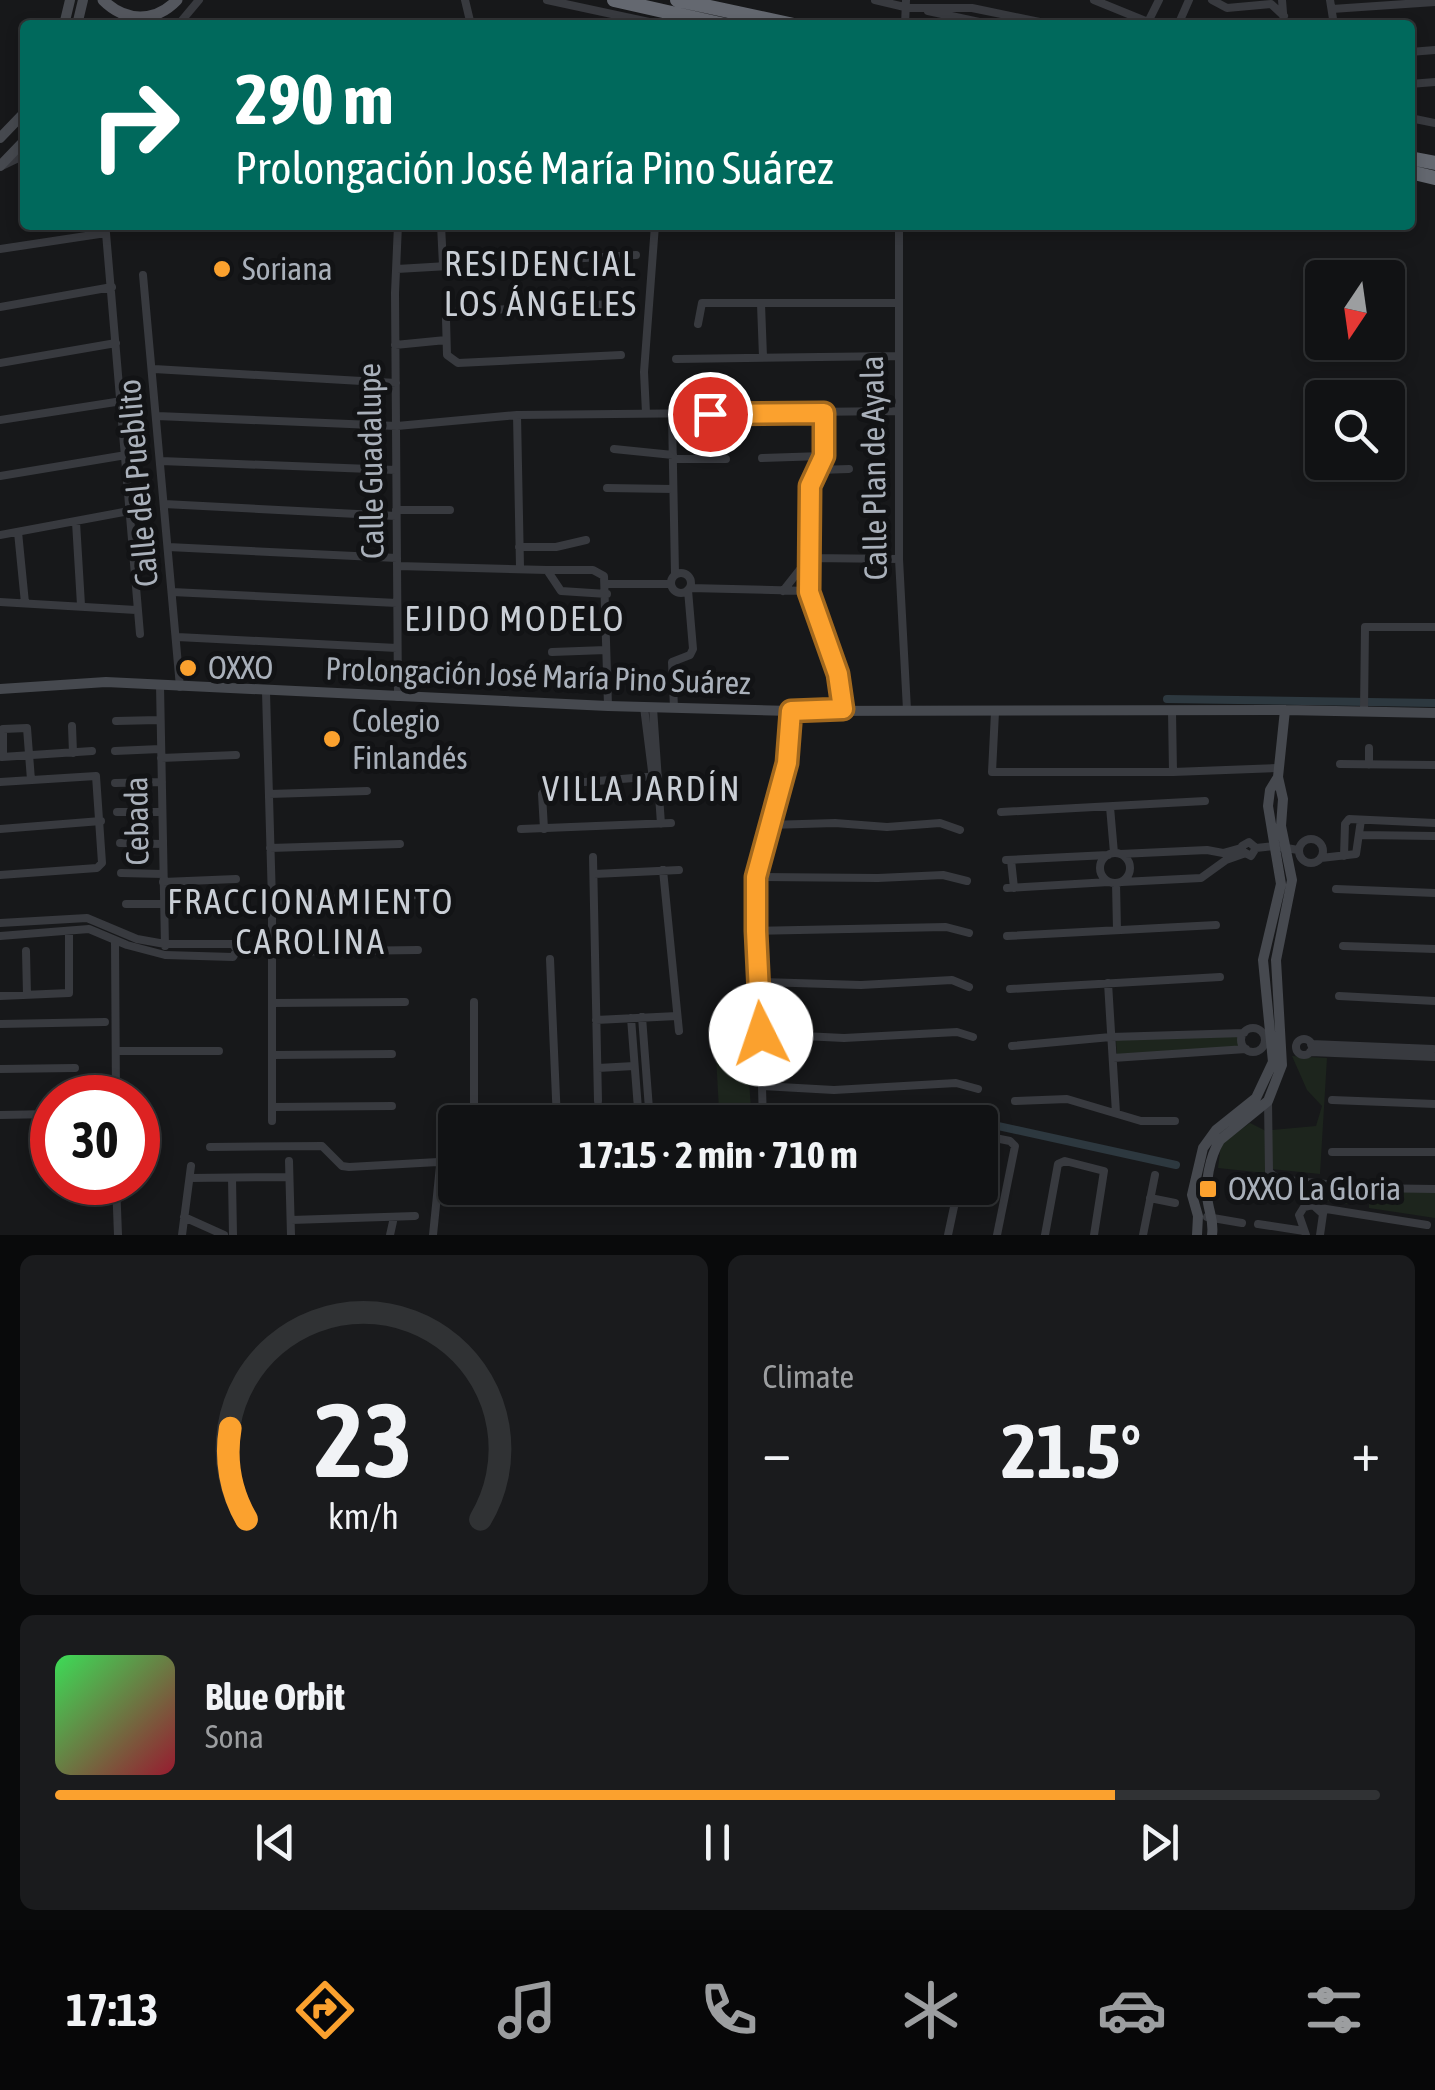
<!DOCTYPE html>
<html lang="en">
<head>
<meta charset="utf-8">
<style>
  body { margin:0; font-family:"Asap Condensed",sans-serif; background:#1a1b1d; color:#f1f3f6; height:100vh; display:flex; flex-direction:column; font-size:38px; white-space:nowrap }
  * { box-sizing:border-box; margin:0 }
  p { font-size:32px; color:#9c9ea0 }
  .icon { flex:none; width:55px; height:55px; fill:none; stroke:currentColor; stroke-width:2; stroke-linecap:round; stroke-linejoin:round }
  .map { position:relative; height:1235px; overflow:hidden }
  .side { display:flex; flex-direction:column; gap:20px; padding:20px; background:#090a0b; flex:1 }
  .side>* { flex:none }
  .hud { position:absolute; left:20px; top:20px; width:1395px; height:210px; border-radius:10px; box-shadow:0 5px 15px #0003,0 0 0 2px #303234; background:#00695c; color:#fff; overflow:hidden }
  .needle { width:65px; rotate:193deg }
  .controls { position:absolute; left:1305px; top:260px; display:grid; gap:20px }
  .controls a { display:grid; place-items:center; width:100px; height:100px; border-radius:10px; background:#111214; box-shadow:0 5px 15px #0003,0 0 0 2px #303234; font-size:50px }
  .speed { position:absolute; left:30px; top:1075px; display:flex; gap:20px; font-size:50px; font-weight:700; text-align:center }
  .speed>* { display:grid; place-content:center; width:130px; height:130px; border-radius:50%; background:#111214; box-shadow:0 5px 15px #0003,0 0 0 2px #303234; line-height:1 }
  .speed .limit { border:15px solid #d22; background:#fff; color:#111 }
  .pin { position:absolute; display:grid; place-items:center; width:85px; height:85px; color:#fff; margin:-42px; border:5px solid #fff; border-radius:50%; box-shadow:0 2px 10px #0007 }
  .me { position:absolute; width:110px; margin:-55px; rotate:356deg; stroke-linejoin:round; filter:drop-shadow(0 0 8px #0008) }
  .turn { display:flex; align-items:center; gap:35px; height:210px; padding:0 50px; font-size:45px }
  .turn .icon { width:130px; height:130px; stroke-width:2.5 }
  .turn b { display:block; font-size:70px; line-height:85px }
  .big { font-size:75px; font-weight:700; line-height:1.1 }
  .side .widget { flex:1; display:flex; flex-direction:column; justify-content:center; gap:15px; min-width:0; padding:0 35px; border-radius:15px; background:#1a1b1d }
  .side .dial { align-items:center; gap:0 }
  .dial svg { height:260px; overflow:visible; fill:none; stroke:#303234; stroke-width:7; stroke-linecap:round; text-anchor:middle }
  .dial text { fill:#f1f3f6; stroke:none }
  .song { display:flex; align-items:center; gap:30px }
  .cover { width:120px; height:120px; border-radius:15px; background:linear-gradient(135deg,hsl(130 70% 55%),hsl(350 70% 35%)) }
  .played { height:10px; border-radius:5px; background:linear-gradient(90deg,#fba12e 80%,#303234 80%) }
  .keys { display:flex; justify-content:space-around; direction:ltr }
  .heat { display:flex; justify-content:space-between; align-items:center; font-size:55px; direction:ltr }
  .side .tiles { flex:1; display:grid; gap:20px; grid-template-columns:1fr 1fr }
  .widget:last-child { grid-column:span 2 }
  .trip { position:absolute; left:438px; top:1105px; width:560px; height:100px; border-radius:10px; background:#111214; box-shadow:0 5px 15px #0003,0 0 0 2px #303234; font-weight:700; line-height:100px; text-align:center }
  .menu { display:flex; height:160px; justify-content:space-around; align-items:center; background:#070708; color:#9c9ea0 }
  .menu .icon { width:70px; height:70px }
  .menu .active { color:#fba12e }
  .menu b { font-size:45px; color:#f1f3f6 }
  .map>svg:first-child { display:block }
  .green { fill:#1d251d }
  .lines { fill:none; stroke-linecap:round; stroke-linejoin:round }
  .canal { stroke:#2d383f; stroke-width:8 }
  .street { stroke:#383a3f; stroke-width:8 }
  .secondary { stroke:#46494f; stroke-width:10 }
  .primary { stroke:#54575e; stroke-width:11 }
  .highway { stroke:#646870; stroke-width:14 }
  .route-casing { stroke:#a3691e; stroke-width:25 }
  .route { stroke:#fba12e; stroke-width:18 }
  .poi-dot { fill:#fba12e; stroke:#121315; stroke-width:4 }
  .labels { text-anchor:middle; stroke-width:10; stroke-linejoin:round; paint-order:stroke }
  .poi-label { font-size:32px; fill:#a9b0ba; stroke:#121315; text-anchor:start }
  .street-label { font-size:32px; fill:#a9b0ba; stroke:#121315 }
  .neighbourhood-label { font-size:35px; letter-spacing:2.5px; fill:#cacfd6; stroke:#121315 }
</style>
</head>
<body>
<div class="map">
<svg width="1435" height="1235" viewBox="0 0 1435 1235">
  <rect width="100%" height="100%" fill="#17181a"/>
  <path class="green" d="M1240,1035l2,13 -125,7 -1,-16z
    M747,1054l4,54 -32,2 -3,-54z
    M1292,1056l35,2 -7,116 -49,-5 1,-39 44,-4 6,-20 -15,-16z
    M1250,1123l16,8 -1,42 -47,-5 3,-24z
    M1294,1185l141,7v26l-66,-10v-6l-19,-5 -2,7c-20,-3 -37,-6 -56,-8z"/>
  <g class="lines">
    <path class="canal" d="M1167,699l268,4
      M778,1119l179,-2 219,48"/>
    <path class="street" d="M465,0l6,25
      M547,0l116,25
      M875,0l34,8
      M1094,0l54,22 11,-22
      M1212,0l15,8 44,-4 13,12
      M1282,0l2,25
      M1330,0l4,25
      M908,8h64l82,17
      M1332,9l103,-7
      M928,11l65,14
      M178,25l21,-25
      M905,25l1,-25
      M1178,25l11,-25
      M1410,52l25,-2
      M1410,84l25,-2
      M1410,118l25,5
      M0,167l25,-12
      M441,225l2,40
      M899,225v334l8,151
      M0,249l106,-16 34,401
      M397,269l239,-14
      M143,275l37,412
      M761,304l2,53
      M0,307l112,-20
      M698,324l4,-21h195
      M395,345l51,-5
      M621,355l-163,8 -11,-8 -1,-36 6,-7 180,-9
      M676,359l221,-3
      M0,363l116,-20
      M154,369l242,14
      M646,413l-2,-41 11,-147
      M824,413l-1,43 -13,30 -1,105 29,83 5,35
      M672,414l3,160
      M517,415l3,152
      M157,416l240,10 120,-11 380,-4
      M0,420l122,-19
      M614,449l59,6
      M762,458l61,-2
      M673,459h53
      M161,461l235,9
      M818,470l31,-1
      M0,476l126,-21
      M607,488l66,1
      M164,504l232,12
      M396,510h54
      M76,522l5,83
      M18,532l7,71
      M0,535l129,-24
      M168,547l229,11
      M519,547h37l30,-7
      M398,566l149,4 14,21 46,3
      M547,570h46l11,6 4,130
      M671 583a10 10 0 1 1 20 0a10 10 0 1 1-20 0Z
      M606,584h65
      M690,588l119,3
      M783,591l26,-33 90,1
      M172,592l225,11
      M0,602l136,8
      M177,637l220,11
      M552,652l54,-2
      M160,685l5,261
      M266,692l6,209v220
      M398,697l-3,-404 3,-68
      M644,707l9,72
      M653,708l8,116
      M674,708l-2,-46 18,-7 3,-6 -5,-59
      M1172,711l1,61
      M1364,711l1,-84h70
      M995,712l-3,60h181l105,-4
      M116,721l43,-1
      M72,726l1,27
      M1369,748v17
      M115,751l45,-2
      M2,757l90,-6
      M3,757v-28l24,-1 4,52
      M161,758l75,-3
      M1340,764l95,1
      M0,782l96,-6 6,87 -5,5 -97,7
      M115,783l47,-1
      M269,794l98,-3
      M1110,807l4,46
      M117,812h44
      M1001,812l204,-11
      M769,825l66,-2 52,4 53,-4 20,7
      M0,829l101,-8
      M521,829l150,-6
      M544,829l-2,-35 6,-9 110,-9
      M1360,835l75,1
      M1299 851a12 12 0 1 1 24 0a12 12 0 1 1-24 0Z
      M120,843l42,1
      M270,848l130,-4
      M1256,848l-5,8 -9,-5v-5l7,-4 7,6 19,-2 23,4
      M1100 868a15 15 0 1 1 30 0a15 15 0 1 1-30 0Z
      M1120,854l87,-4 16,3 18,-5
      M1344,856l1,-32 4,-5 86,4
      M593,857l5,244
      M1321,858l35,-4 5,-34
      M1006,860l102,-5
      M1011,860l3,28
      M663,870l16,161
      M121,873l42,1
      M594,874l85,-4
      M756,877l122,1 65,-3 24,6
      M163,882l73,-3
      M1122,882l79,-4 25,-18 17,-6
      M1116,883l1,47
      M1007,888l102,-6
      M1336,889l99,4
      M272,901l148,-6
      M126,904h37
      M0,923l87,-5 50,21 28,5h68l4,6 -4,7 -68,-2 -38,-10 -38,-16 -89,7
      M755,931l191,-4 23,6
      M1007,936l209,-11
      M115,941l1,157
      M1343,946l92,3
      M26,951l1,44
      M272,952l146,-2
      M550,959l7,162
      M758,982l103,3 91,-5 17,7
      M1108,983l8,130
      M1010,989l210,-12
      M0,996l69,-3v-61
      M1339,996l96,5
      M474,1002v110l3,8 122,2
      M272,1003l133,-1
      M642,1017l8,105
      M631,1018l8,104
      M596,1020l81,-4
      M0,1024l105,-2
      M1241 1040a12 12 0 1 1 24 0a12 12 0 1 1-24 0Z
      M761,1034l83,4 113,-6 16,5
      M1296 1047a8 8 0 1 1 16 0a8 8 0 1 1-16 0Z
      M1311,1044l122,5
      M1012,1046l99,-9 133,-4
      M117,1051h102
      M1310,1052l124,5
      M273,1055l119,-1
      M1113,1058l133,-9
      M598,1068l36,-2
      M0,1069l75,-1
      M762,1086l72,4 122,-7 22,6
      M1332,1100l103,4
      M1015,1101l52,-2 74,22h34
      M1268,1101l1,71 9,7 87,9 70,1
      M273,1107l119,-1
      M0,1115l52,-1
      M763,1122l-7,-245 31,-114 4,-52
      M980,1135l30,6 5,5 -18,89
      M210,1147l112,-1 20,20 7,1 89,-5 2,4 -7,69
      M1332,1152h103
      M289,1161l2,74
      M190,1178l99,-1
      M232,1178l1,57
      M116,1182l2,53
      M1150,1198l25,5
      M1320,1208l107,17
      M184,1217l40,18
      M1207,1217l35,6
      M291,1220l124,-4
      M1258,1224l46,7
      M182,1235l9,-69
      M390,1235l4,-18
      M948,1235l10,-47
      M1045,1235l13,-71 7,-3 39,10 -10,64
      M1143,1235l12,-60
      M1306,1235l-7,-20 5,-8 9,-2 10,9 -3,21"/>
    <path class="secondary" d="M64,25l6,-25
      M77,25l6,-25
      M0,138l25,-26
      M0,166l25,-26
      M0,689l106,-7 502,24 183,5 494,-1 150,3
      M1197,1235l1,-19 -6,-21 11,-47 13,-18 40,-32 17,-36 -10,-102 18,-76 -13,-78 2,-16 8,-13 7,-67
      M1212,1235c2,-13 -2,-20 -4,-32 -4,-18 2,-47 12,-63l48,-39 14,-36 -6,-105 16,-80 -11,-54 2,-27 -5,-22"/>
    <path class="primary" d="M103,0c22,22 52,23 74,0"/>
    <path class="highway" d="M614,0l111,25
      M677,0l117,25
      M1410,158l25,5
      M1410,172l25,6"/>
  </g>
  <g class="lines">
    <g class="route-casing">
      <path id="route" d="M710,414l114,-1v43l-14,30 -1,106 29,82 5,35 -52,2 -4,52 -31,114v54l5,103"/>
    </g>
    <use href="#route" class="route"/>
  </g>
  <g class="poi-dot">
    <circle cx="222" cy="269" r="10"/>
    <circle cx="188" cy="668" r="10"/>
    <circle cx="332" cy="739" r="10"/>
    <rect x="1198" y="1179" width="20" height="20" rx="5"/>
  </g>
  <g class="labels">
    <g class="poi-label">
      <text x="242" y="280">Soriana</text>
      <text x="208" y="679">OXXO</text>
      <text x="352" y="732">Colegio<tspan x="352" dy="37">Finlandés</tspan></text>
      <text x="1228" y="1200">OXXO La Gloria</text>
    </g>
    <g class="street-label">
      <text transform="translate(371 461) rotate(-91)" y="11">Calle Guadalupe</text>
      <text transform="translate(874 468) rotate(-91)" y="11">Calle Plan de Ayala</text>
      <text transform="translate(138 483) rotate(-95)" y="11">Calle del Pueblito</text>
      <text transform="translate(538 676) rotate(2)" y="11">Prolongación José María Pino Suárez</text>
      <text transform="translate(137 821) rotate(-91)" y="11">Cebada</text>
    </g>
    <g class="neighbourhood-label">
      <text x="541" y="276">RESIDENCIAL<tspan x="541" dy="40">LOS ÁNGELES</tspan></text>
      <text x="515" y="631">EJIDO MODELO</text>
      <text x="642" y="801">VILLA JARDÍN</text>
      <text x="311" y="914">FRACCIONAMIENTO<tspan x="311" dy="40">CAROLINA</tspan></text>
    </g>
  </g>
</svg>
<div class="controls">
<a><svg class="needle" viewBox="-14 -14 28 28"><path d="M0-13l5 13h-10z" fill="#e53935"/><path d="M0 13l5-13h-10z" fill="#9c9ea0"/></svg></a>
<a><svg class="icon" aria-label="search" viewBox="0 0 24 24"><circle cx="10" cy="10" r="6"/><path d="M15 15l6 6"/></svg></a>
</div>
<div class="speed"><div class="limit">30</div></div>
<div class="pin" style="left:710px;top:414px;background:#d93025"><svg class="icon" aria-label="arrive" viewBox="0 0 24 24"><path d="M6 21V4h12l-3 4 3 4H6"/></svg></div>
<svg class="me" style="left:761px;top:1034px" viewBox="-20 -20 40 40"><circle r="19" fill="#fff"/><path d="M0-13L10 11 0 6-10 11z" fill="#fba12e"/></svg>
<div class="trip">17:15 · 2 min · 710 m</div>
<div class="hud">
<div class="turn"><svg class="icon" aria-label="right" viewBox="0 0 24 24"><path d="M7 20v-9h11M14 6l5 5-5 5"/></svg><div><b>290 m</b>Prolongación José María Pino Suárez</div></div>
</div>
</div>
<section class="side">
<div class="tiles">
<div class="widget dial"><svg viewBox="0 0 100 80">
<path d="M14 69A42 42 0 1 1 86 69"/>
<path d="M14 69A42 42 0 0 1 9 41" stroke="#fba12e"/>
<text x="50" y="56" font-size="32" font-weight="700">23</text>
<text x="50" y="72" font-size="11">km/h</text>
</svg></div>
<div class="widget"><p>Climate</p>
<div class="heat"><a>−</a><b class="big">21.5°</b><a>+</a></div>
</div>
<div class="widget">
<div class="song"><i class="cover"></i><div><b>Blue Orbit</b><p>Sona</p></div></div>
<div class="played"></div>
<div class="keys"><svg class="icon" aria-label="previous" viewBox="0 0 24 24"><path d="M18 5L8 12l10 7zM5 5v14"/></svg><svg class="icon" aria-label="pause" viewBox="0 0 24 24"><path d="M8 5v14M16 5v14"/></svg><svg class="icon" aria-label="next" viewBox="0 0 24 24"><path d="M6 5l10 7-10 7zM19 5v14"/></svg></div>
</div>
</div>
</section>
<nav class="menu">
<b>17:13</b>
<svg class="icon active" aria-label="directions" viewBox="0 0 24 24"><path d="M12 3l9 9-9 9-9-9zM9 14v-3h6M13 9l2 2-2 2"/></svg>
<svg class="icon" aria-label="music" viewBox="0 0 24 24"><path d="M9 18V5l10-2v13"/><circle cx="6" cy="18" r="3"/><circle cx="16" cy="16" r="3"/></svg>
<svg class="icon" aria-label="phone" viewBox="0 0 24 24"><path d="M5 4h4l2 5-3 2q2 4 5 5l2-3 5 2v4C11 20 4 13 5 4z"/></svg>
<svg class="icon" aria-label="climate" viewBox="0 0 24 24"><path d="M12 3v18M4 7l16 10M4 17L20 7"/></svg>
<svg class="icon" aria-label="car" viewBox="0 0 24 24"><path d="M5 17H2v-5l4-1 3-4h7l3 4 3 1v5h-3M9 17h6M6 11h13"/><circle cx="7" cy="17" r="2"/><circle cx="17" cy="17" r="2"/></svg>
<svg class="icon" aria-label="filters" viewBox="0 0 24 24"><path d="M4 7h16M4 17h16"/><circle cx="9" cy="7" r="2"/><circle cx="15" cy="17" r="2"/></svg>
</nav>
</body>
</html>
